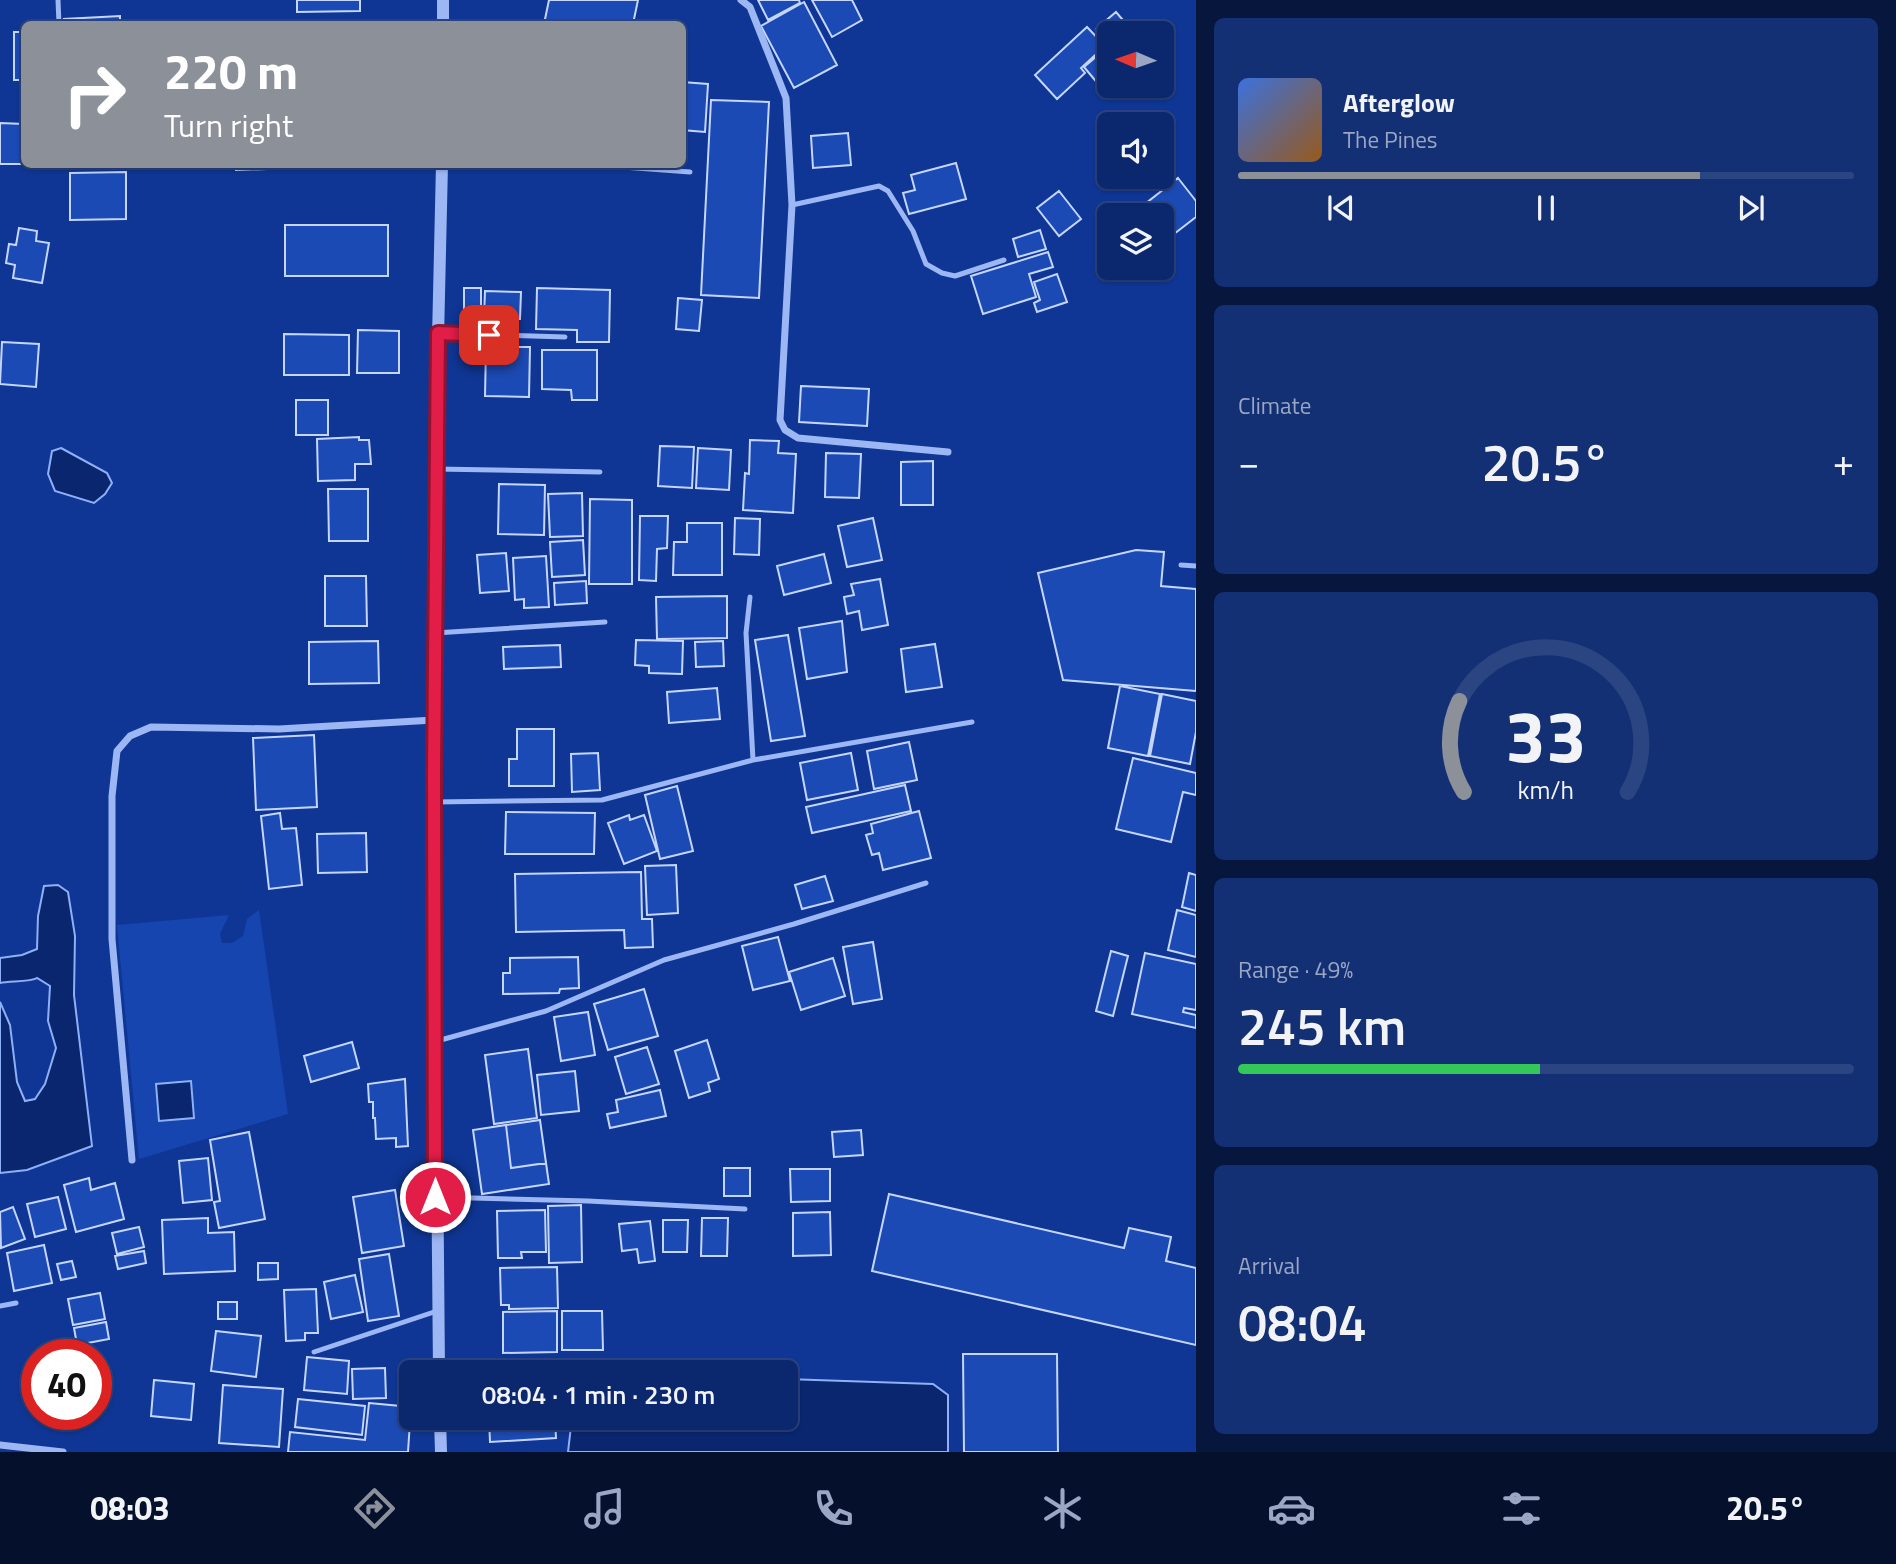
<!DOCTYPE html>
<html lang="en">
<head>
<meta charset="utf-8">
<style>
  body { margin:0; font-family:"Titillium Web",sans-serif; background:#143074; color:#f1f3f6; height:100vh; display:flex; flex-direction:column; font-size:26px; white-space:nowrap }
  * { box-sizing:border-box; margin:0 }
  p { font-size:23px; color:#9aa6c3 }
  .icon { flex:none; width:38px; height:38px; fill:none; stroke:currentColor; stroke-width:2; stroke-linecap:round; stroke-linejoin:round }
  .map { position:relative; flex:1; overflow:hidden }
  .drawer { display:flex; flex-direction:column; gap:18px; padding:18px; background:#06163d; width:700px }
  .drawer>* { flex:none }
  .hud { position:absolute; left:21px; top:21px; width:665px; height:147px; border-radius:10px; box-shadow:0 2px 5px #0004,0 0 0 2px #2b4482; background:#8c9099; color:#fff; overflow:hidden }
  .needle { width:46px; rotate:272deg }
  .controls { position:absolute; left:1097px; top:21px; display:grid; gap:14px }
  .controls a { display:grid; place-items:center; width:77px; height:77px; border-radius:10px; background:#0b286f; box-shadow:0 2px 5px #0004,0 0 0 2px #2b4482; font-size:35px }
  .speed { position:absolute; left:21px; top:1339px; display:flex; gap:14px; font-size:35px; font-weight:700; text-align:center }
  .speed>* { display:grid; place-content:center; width:91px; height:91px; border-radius:50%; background:#0b286f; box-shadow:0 2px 5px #0004,0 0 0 2px #2b4482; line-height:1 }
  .speed .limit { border:10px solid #d22; background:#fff; color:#111 }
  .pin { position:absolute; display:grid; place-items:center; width:60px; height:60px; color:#fff; margin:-30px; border-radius:14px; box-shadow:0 4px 10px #0006 }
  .me { position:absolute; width:77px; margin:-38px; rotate:0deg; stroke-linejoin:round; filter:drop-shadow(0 0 5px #0008) }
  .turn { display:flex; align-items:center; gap:24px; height:147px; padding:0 28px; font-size:32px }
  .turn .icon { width:91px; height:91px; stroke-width:2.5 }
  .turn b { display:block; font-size:49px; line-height:60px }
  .big { font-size:52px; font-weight:600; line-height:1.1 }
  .drawer .widget { flex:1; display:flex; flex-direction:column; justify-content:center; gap:10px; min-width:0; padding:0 24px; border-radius:10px; background:#143074 }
  .drawer .dial { align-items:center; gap:0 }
  .dial svg { height:182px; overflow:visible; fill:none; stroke:#2b4482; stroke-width:7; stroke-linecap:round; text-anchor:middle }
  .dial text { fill:#f1f3f6; stroke:none }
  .song { display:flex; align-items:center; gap:21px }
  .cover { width:84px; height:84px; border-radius:10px; background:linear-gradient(135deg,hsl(220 70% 55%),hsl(30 70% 35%)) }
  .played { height:7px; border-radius:4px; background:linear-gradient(90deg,#8c9099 75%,#2b4482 75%) }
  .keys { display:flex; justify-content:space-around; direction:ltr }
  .heat { display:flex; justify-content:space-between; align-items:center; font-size:38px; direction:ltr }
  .charge { height:10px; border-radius:5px; background:linear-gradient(90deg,#34c759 49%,#2b4482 0) }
  .trip { position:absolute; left:399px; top:1360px; width:399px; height:70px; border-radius:10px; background:#0b286f; box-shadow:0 2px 5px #0004,0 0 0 2px #2b4482; font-weight:600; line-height:70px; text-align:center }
  .menu { display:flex; height:112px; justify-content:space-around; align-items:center; background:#04102c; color:#9aa6c3 }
  .menu .icon { width:49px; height:49px }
  .menu .active { color:#8c9099 }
  .menu b { font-size:32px; color:#f1f3f6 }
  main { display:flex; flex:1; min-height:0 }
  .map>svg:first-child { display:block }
  .green { fill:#1645af }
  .water { fill:#09266f; stroke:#8eb0f8; stroke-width:2 }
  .building { fill:#1c4ab4; stroke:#c4d6fe; stroke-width:2 }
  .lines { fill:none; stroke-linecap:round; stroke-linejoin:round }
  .service { stroke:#9cb7f4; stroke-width:5 }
  .minor { stroke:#9cb7f4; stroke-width:7 }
  .tertiary { stroke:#9cb7f4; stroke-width:12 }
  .route-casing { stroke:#92132f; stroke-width:18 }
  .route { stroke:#e11d48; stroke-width:12 }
</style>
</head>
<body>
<main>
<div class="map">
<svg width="1196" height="1452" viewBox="0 0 1196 1452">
  <rect width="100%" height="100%" fill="#0f3694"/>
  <path class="green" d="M259,910l29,204 -149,45 -22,-234 112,-10 -9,19 2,9h10l11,-7 4,-17z"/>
  <path class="water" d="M61,448l46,25 5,10 -7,11 -11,9 -39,-12 -7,-17 4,-23z
    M58,885l10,7 7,44 -1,59 18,151 -65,24 -27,3v-171l10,23 7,57 8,19 10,-2 10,-15 11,-36 -8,-27 2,-35 -13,-8c-6,4 -27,3 -37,5v-25l22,-3 15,-6 1,-33 6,-30z
    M191,1081l3,37 -35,3 -3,-37z
    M786,1379l147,5 15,11v57h-380l4,-34h214z"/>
  <path class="building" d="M297,0h63v11l-63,1z
    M549,0h89l-5,24h-89z
    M758,0h41l1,3 -32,17z
    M812,0h40l10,20 -30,17z
    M804,2l33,63 -43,23 -33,-62z
    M1116,12l18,21h-24v11l-14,-15z
    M120,16v8h-55l-1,-5z
    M1087,27l18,19 -24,22 4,5 -28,26 -22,-24z
    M14,32h10v48h-10z
    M1110,45l1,41 -7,5 -20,-24z
    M682,82l26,2 -3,48 -23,-2z
    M711,100l58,2 -10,196 -58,-3z
    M0,123l24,1v40h-24z
    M848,133l3,32 -38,3 -2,-32z
    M956,163l10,36 -57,15 -6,-21 12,-3 -4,-15z
    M236,164h58v4l-58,2z
    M126,172v47l-56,1v-47z
    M1178,178l18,23v16l-26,20 -8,-11v-11h-8l-9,-11z
    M1059,191l22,28 -22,17 -22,-28z
    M285,225h103v51h-103z
    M19,228l18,3 -1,10 13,2 -7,40 -29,-5 2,-13 -9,-2 3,-19 7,1z
    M1040,230l6,19 -28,8 -5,-18z
    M1048,252l5,15 -24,7 7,23 -53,17 -12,-38z
    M1057,274l10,28 -30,10 -3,-9 6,-3 -6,-18z
    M464,288h17v26h-17z
    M537,288l73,2 -1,52h-32v-12l-41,-1z
    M485,291l36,1 -1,27 -36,-1z
    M678,298l24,2 -3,31 -23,-2z
    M358,330l41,1v42h-42z
    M284,334l65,1v40h-65z
    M2,342l37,2 -3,43 -36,-3z
    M486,347h44l-1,50 -44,-1z
    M542,350h55v50h-25l-1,-10 -29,-1z
    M801,386l68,3 -2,37 -68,-4z
    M296,400h32v35h-32z
    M359,437v3h10l2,24h-16v16l-37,1 -1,-42z
    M750,440l29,1 -1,12 18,1 -3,59 -50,-3 2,-37 4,1z
    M660,446l34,1 -2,41 -34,-2z
    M698,448l33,2 -2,40 -33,-2z
    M826,453l35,1 -2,44 -34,-1z
    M933,461v44h-32v-43z
    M499,484l46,1 -1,50 -46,-1z
    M328,489h40v52h-39z
    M582,493l1,43 -33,1 -2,-43z
    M590,499l42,1v84h-43z
    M640,516h28l-1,32 -10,1 -1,32 -17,-1z
    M735,518l25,1 -1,36 -25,-1z
    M873,518l9,42 -35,7 -9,-41z
    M687,523h35v52h-49l1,-33h13z
    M583,540l2,35 -33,2 -2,-35z
    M1136,550l28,2 -3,34 35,3v102l-133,-11 -25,-107z
    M506,553l3,38 -29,2 -3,-38z
    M824,554l7,29 -47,12 -7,-29z
    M546,556l3,51 -25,1v-9l-9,1 -2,-42z
    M325,576h41l1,50h-42z
    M880,579l8,46 -26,5 -3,-19 -12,3 -3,-17 10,-2 -3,-11z
    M586,581l1,22 -32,2 -1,-22z
    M727,596v42l-70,1 -1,-42z
    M842,621l5,51 -40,7 -8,-51z
    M788,635l17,101 -34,5 -16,-101z
    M636,640l47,1 -1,33 -33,-1v-7l-14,-1z
    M378,641l1,42 -70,1v-42z
    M723,641l1,25 -28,1 -1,-25z
    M935,644l7,43 -36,5 -5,-43z
    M560,645l1,22 -57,2 -1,-22z
    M1120,686l40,8 -12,62 -40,-8z
    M717,688l3,31 -51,4 -2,-31z
    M1162,694l34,7v31l-6,32 -40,-8z
    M517,729h37v57h-45v-27h8z
    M314,735l3,72 -61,3 -3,-72z
    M909,742l8,38 -43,9 -7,-38z
    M598,753l2,37 -28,2 -1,-38z
    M851,753l7,37 -51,10 -7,-37z
    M1133,758l63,15v22l-13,-3 -12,50 -55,-13z
    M905,785l6,26 -99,22 -6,-26z
    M677,786l16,65 -33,8 -15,-64z
    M919,811l12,47 -48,12 -4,-17 -7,2 -6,-20 7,-2 -2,-9z
    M506,812l89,1 -1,41h-89z
    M280,813l2,16 14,-1 6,57 -33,4 -8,-73z
    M629,815l1,5 14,-5 13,36 -33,13 -16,-41z
    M366,833l1,39 -49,1 -1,-39z
    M676,865l2,48 -31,2 -2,-49z
    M641,872l1,47h10l1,28 -28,1 -1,-18 -108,2 -1,-58z
    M1189,873l7,2v36l-14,-4z
    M825,876l8,25 -31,8 -7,-24z
    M1177,910l19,5v42l-28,-7z
    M778,937l12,44 -37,9 -11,-44z
    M873,942l9,57 -29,5 -10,-57z
    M1111,951l17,5 -15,60 -17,-5z
    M1145,953l51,11v46l-12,-2 -1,4 13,3v13l-64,-14z
    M578,957l1,31 -19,1 -1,4 -56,1v-21h7v-15z
    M833,958l12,38 -44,14 -12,-38z
    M644,989l14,47 -50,14 -14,-46z
    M588,1012l7,43 -34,6 -7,-44z
    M707,1040l12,39 -11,4 2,8 -21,7 -14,-47z
    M352,1042l7,26 -48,14 -7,-26z
    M647,1047l12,37 -33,10 -11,-37z
    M528,1049l9,69 -43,6 -9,-69z
    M575,1071l4,40 -38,4 -4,-40z
    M405,1079l3,67 -12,1v-9l-20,1 -1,-21h-2v-16h-4l-1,-18z
    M660,1090l6,26 -56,12 -3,-14 11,-2 -2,-12z
    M540,1120l6,43 -35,5 -5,-43z
    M506,1125l5,43 35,-5 3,21 -67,10 -9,-64z
    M861,1130l2,25 -29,2 -2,-25z
    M249,1132l16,87 -46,9 -5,-26 6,-1 -10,-61z
    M208,1158l4,42 -29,3 -4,-42z
    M724,1168h26v28h-26z
    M790,1169h40v32l-39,1z
    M89,1178l2,12 24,-7 9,36 -48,13 -12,-47z
    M395,1190l9,56 -42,7 -9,-56z
    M889,1194l235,54 5,-20 42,9 -5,24 30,7v77l-324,-74z
    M58,1197l8,32 -31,8 -8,-33z
    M581,1205l1,57 -33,1 -1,-57z
    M13,1207l12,32 -24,9 -1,-36z
    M545,1210l1,42h-25l1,6h-24l-1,-47z
    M830,1212l1,43 -38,1v-43z
    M208,1218v15l26,-1 1,39 -71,3 -2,-54z
    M702,1218h26l-1,38h-26z
    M663,1220h25l-1,32h-24z
    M650,1221l5,40 -16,2 -2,-14 -15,2 -3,-27z
    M139,1227l5,20 -27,7 -5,-21z
    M44,1245l8,38 -38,8 -7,-38z
    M144,1251l2,12 -28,6 -3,-13z
    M389,1254l10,62 -31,5 -9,-62z
    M72,1261l4,16 -15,3 -4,-16z
    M258,1263h20v16l-20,1z
    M557,1267l1,41 -49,1v-4h-8l-1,-37z
    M355,1275l8,37 -32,7 -7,-37z
    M316,1289l2,44h-13v7l-19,1 -2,-51z
    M100,1293l5,26 -32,6 -5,-26z
    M218,1302h19v17h-19z
    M557,1311v41l-54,1v-41z
    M562,1311h40l1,39h-41z
    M106,1322l3,17 -32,6 -3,-17z
    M216,1331l45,5 -5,41 -45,-6z
    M963,1354h94l1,98h-94z
    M307,1357l42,4 -2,33 -43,-4z
    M385,1368l1,30 -33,1 -1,-30z
    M154,1380l40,4 -3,36 -40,-4z
    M223,1385l60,4 -4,58 -60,-4z
    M298,1399l67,7 -3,29 -67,-8z
    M369,1403l42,4 -3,45h-120l2,-20 75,8z
    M489,1418h66l1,20 -66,4z"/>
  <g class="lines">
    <path class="service" d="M58,0l1,24
      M582,164l108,8
      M792,205l87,-19 9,5 25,40 13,33 16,9 13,3 49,-16
      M438,333l127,4
      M435,469l165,3
      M1181,565l15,1
      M750,597l-4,36 7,127
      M435,633l170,-11
      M434,802l168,-2 151,-40 219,-38
      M437,1041l109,-30 118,-51 130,-36 132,-41
      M437,1197l151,4 157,8
      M0,1306l16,-3
      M314,1352l123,-41"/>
    <path class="minor" d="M741,0l9,7 36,91 6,107 -12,215 5,10 13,8 150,14
      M132,1160l-20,-221v-143l5,-45 13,-15 21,-9 128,2 155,-9
      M0,1445l63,7"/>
    <path class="tertiary" d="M443,24v-24
      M439,1372l-5,-570 1,-333 7,-305
      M440,1418l1,34"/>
  </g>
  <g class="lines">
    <g class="route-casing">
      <path id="route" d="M435,1197l-1,-423 4,-441 51,2"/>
    </g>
    <use href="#route" class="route"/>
  </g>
</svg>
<div class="controls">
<a><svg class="needle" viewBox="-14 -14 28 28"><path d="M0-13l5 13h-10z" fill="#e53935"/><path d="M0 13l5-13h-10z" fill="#9aa6c3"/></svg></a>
<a><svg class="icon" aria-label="sound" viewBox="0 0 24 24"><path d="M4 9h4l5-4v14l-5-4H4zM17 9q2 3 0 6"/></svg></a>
<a><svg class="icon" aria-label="layers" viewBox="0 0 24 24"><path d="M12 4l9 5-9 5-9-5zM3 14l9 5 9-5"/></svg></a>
</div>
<div class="speed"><div class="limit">40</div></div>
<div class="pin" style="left:489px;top:335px;background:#d93025"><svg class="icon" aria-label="arrive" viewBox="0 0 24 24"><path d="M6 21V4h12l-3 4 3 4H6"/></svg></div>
<svg class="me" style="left:435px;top:1197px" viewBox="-20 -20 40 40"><circle r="17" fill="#e11d48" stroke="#fff" stroke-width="3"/><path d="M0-11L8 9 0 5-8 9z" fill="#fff"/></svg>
<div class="trip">08:04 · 1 min · 230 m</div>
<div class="hud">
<div class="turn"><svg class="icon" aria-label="right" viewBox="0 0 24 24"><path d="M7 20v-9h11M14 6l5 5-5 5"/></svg><div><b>220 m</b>Turn right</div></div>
</div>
</div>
<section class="drawer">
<div class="widget">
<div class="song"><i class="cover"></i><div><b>Afterglow</b><p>The Pines</p></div></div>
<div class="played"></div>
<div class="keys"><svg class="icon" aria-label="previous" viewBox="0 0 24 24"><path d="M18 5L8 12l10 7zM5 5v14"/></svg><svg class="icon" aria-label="pause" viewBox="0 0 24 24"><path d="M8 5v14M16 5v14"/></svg><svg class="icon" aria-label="next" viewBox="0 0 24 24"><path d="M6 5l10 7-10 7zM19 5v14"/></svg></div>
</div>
<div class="widget"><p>Climate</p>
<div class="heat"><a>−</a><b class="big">20.5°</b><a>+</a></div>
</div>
<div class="widget dial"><svg viewBox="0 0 100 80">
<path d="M14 69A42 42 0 1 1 86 69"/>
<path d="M14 69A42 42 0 0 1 12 29" stroke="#8c9099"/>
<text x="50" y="56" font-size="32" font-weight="700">33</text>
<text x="50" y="72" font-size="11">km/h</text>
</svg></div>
<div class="widget"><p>Range · 49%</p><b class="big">245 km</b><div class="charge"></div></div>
<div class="widget"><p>Arrival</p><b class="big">08:04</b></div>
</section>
</main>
<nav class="menu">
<b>08:03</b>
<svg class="icon active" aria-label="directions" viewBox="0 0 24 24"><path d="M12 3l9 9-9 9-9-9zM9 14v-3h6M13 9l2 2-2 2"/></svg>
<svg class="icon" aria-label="music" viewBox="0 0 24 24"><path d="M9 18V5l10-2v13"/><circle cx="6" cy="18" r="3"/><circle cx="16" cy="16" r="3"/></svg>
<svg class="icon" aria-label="phone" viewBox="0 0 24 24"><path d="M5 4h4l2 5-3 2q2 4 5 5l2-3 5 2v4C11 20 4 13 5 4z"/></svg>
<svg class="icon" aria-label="climate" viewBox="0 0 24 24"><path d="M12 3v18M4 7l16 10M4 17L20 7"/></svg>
<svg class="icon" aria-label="car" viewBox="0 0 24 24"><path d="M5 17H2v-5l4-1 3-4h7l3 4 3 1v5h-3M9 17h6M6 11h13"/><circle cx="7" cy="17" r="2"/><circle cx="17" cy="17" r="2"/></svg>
<svg class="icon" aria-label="filters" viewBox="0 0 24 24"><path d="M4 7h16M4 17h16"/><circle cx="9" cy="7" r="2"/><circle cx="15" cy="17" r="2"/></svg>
<b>20.5°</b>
</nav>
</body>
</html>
